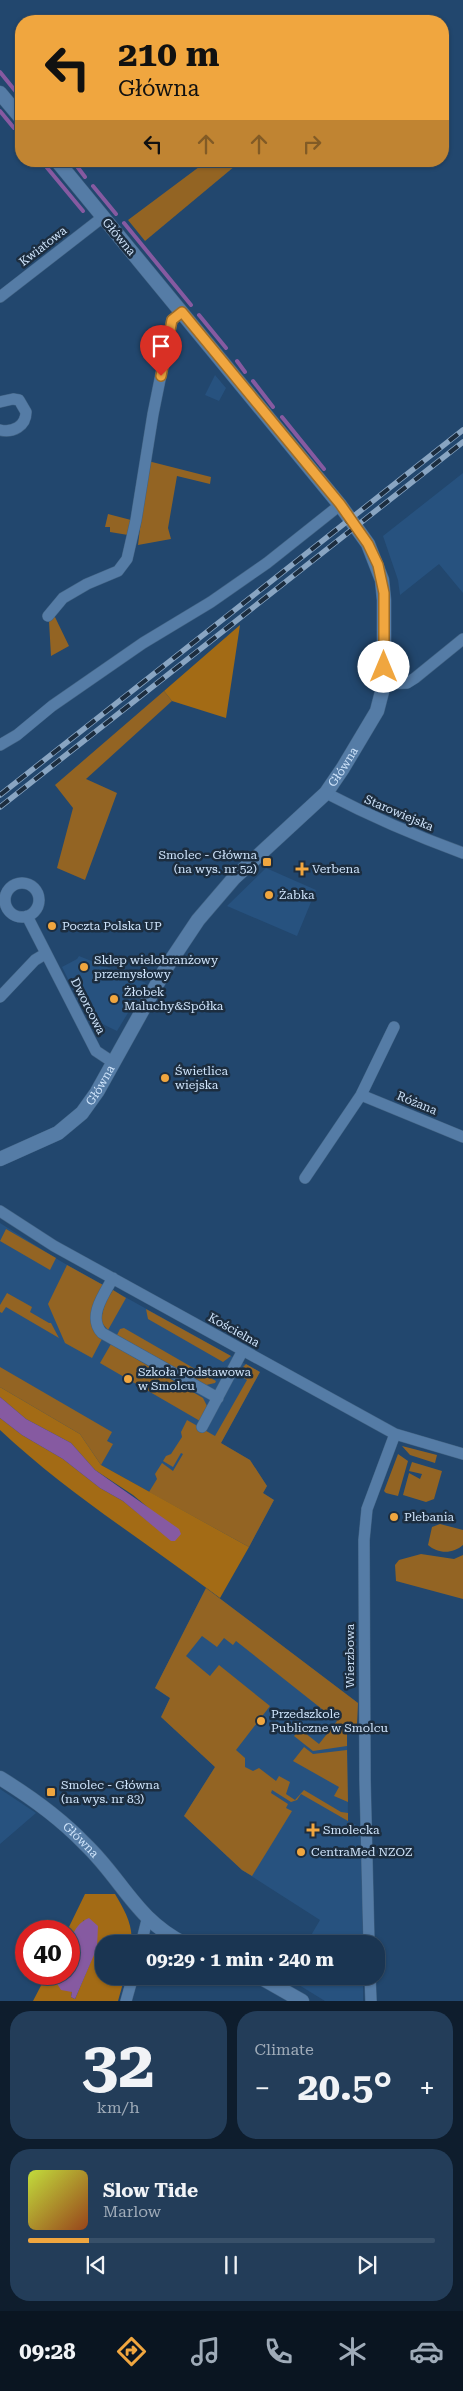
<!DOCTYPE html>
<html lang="en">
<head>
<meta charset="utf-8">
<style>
  body { margin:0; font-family:"Roboto Serif",serif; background:#233d59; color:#f1f3f6; height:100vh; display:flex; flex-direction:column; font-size:19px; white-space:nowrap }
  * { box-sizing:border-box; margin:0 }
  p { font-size:16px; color:#9fabb8 }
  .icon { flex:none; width:28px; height:28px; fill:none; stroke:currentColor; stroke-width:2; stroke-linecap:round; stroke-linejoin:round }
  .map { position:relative; height:2001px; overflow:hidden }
  .drawer { display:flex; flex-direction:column; gap:10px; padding:10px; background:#0e1d2d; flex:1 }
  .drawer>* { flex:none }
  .banner { position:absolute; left:15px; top:15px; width:434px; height:152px; border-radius:20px; box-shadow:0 1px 4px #0004,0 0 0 1px #385069; background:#f0a63f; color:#111; overflow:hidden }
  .speed { position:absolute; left:15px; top:1920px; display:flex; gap:10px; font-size:25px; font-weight:700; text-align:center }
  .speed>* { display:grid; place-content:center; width:65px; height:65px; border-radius:50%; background:#1a3552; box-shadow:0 1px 4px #0004,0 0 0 1px #385069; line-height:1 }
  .speed .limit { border:8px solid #d22; background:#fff; color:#111 }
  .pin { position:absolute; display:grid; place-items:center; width:42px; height:42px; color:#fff; margin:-51px -21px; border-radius:50% 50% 50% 0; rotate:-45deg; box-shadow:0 0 5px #0007 }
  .pin .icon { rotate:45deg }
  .me { position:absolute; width:55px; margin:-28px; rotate:0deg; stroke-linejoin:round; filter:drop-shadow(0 0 4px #0008) }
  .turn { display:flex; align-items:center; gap:18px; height:105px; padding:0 20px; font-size:22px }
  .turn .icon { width:65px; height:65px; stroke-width:2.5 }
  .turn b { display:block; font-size:35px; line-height:42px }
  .lanes { display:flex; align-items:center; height:48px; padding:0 20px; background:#0003; justify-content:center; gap:25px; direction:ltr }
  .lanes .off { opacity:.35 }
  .big { font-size:38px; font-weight:700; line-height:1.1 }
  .drawer .tile { flex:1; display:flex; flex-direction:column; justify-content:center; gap:8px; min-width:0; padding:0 18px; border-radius:20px; background:#233d59 }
  .drawer .dial { align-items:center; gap:0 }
  .dial b { font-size:65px; line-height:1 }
  .song { display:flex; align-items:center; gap:15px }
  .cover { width:60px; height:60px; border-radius:8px; background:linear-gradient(135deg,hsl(70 70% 55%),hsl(20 70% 35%)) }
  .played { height:5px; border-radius:2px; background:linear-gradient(90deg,#f0a63f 15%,#385069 15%) }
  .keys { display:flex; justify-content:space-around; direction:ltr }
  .heat { display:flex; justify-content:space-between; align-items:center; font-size:28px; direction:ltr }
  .drawer .tiles { flex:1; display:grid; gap:10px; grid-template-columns:1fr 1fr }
  .tile:last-child { grid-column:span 2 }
  .trip { position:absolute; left:95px; top:1935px; width:290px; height:50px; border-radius:20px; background:#1a3552; box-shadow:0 1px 4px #0004,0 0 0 1px #385069; font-weight:700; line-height:50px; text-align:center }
  .tabs { display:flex; height:80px; justify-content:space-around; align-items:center; background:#0a1521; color:#9fabb8 }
  .tabs .icon { width:35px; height:35px }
  .tabs .current { color:#f0a63f }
  .tabs b { font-size:22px; color:#f1f3f6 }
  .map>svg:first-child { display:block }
  .built { fill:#27527f }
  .green { fill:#936423 }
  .forest { fill:#a36b15 }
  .water { fill:#865aa1 }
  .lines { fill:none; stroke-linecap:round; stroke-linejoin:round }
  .stream { stroke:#865aa1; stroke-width:4 }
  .minor-casing { stroke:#426384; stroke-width:12 }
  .tertiary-casing { stroke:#426384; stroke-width:15 }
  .minor { stroke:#557ca6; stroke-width:11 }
  .tertiary { stroke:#557ca6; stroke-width:14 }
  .rail-casing { stroke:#89a5c2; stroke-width:5.5 }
  .rail { stroke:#1c2d3f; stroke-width:4; stroke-dasharray:11; stroke-linecap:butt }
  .route-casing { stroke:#9c6c29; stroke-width:12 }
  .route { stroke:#f0a63f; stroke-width:9 }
  .poi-dot { fill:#f0a63f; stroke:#1c2d3f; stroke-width:2 }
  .labels { text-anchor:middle; stroke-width:5; stroke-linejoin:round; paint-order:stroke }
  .street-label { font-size:12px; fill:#cfe4fb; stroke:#1c2d3f }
  .poi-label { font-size:12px; fill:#cfe4fb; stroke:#1c2d3f; text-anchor:start }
</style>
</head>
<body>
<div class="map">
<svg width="463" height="2001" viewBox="0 0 463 2001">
  <rect width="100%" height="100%" fill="#22476e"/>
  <path class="built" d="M215,375l11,13 -7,13 -14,-6z
    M463,473v120l-24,-29 -39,31 -2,-15 -15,-44z
    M266,868l50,22 -19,46 -70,-30z
    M79,956l67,27 -29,48 -29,-14 -4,-7 8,-7 -10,-19 -9,5 -11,-22 15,-8z
    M0,1223l62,39 198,110 -39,71 29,17 17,26 -4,7 11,7 -25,47 -148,-82 -21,-31 -80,-47z
    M206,1588l152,115 -1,22h-10l1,96 11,5 2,23 2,95h-57l14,-24 -78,-50 -58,-54 31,-49 -54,-50 9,-19 -15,-10z
    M0,1789l36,24 -36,31z
    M363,1976v25h-38l-39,-24z"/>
  <path class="green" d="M203,161h38l-96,80 -17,-21 75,-56z
    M148,461l63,16 -1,7 -33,-8 -9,52 3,11 -33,6z
    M108,514l23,6 -3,15 -18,-3v-5h-5z
    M54,615l15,31 -18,10 -2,-35z
    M164,691l8,10 -86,78 31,14 -32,87 -28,-12 16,-60 -18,-23z
    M6,1229l50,29 -6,12 -50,-29z
    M67,1265l36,20 -7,13 6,41 -10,19 -27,-15 -17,-39z
    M113,1290l13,8 -18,32 -7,-8c1,-12 5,-22 12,-32z
    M7,1293l25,14 -2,5 19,11h2l8,15 -53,-31 -4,6 -2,-1v-7z
    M146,1309l85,47 -8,6 -75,-43z
    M124,1328l92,53 -1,2 -9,2 -89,-50 3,-6z
    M111,1344l92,54 4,8 -7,15 -100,-58z
    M246,1364l14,8 -39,71 29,17 17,26 -4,7 11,7 -25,47 -100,-55 8,-13 -2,-5 7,-11 11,8 10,-17 -2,-1 -8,14 -10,-6 3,-5 5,-2 11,-17 -1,-5 6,-12 28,16 32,-56 -3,-2 4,-8 -5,-3z
    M0,1367l112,65 -5,9 6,3 -12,21 -21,-31 -80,-47z
    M402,1446l35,9 -2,8 -25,-8z
    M398,1454l10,7 -10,35 -12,-3 -2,-2z
    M412,1462l30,9 -8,28 -8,3 -23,-7 6,-22 11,6 2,-5 -13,-3z
    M440,1524l23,6v15c-10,9 -25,9 -35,0l4,-18z
    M421,1554l33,5 9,-4v44l-67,-18 -1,-16 4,-5z
    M206,1588l152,115 -1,22h-10v21l-34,5 -19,-15 6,-7 19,15 18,-23 -101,-80 -3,4 -9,-7 -7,9 -15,-11 -16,20 24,20 9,-11 51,41 -34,44 9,8v9l8,4 6,-3 17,13 3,-5 11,6 -4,12 9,6 9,-10 37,22 7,1v8l-47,-27 -4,6 -6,2 -19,-12 -1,3 17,11 -2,4 6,3 -40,65 -10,-6 -58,-54 31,-49 -54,-50 9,-19 -15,-10z
    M304,1747l9,7 34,-4 1,52 -14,-6 5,-9 -46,-26z"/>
  <path class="forest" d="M240,625l-14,93 -54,-17 -8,-10z
    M0,1387l80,47 21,31 148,82 -29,51c-74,-56 -153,-105 -220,-168v-12l22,17 41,24 37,29 23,13 48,39 -20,-30 -18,-15 -38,-25 -24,-27 -45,-24 -26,-22z
    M85,1894h30c9,15 19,32 16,50h-27v32h21l-7,25h-85l14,-27h13l-4,8 16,10 -1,5 4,2 16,-38 -7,-41 -15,25v-14h-2z"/>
  <path class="water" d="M0,1397l26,22 45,24 24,27 84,59 2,5 -6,7h-4l-48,-40 -23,-13 -37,-29 -41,-24 -22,-17z
    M89,1918l9,8 -1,22 -22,51 -4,-2 1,-5 -11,-2 -5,-8 4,-8h9c0,-20 -2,-47 20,-56z"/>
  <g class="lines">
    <path class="stream" d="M0,72l17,21
      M0,111l14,17
      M73,161l12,16
      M44,164l39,47
      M93,186l23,28
      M124,223l67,82
      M199,315l27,33
      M237,361l8,11
      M253,381l20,26
      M282,417l42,52"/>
    <g class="minor-casing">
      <path id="minor" d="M0,297l103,-80
        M0,402l13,-3 6,1 7,12c0,14 -13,21 -26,18
        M48,616l15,-18 24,-14 31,-13 9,-12 9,-39 17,-106 19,-94 10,-8
        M384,684l23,-1 8,-5 48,-39
        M0,745l17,-10 35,-29 91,-63 68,-41 56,-39 73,-58
        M326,793c44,23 90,43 137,60
        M5 900a17 17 0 1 1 34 0a17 17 0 1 1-34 0Z
        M27,916l69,135 18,12
        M0,997l35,-37 10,-6
        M361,1095l102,42
        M305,1178l56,-83 33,-68
        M0,1211l54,35 341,188 68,20
        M113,1278c-9,16 -26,39 -11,55l116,65
        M202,1427l41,-77
        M141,1944l6,-24
        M369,1944l-4,-165 -1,-239 3,-31 28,-75
        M370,1976l1,25
        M126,2001l7,-25"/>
    </g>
    <g class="tertiary-casing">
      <g id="tertiary">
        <path d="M0,93l21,25"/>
        <path id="s1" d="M0,1159l58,-26 24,-20 15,-21 69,-124 32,-48 36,-42 92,-85 17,-25 34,-57 7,-27v-84l-2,-20 -14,-36 -28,-39 -283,-344"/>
        <path id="s2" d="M0,1778c31,19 60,40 85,66 37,35 51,76 100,100"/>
        <path d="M258,1976l44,25"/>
      </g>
    </g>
    <use href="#minor" class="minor"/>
    <use href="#tertiary" class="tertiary"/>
    <g class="rail-casing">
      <path id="rail" d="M0,795l463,-365
        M0,807l463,-365"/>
    </g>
    <use href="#rail" class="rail"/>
  </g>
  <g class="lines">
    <g class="route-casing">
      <path id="route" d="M161,376l11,-56 10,-8 158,192 28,40 10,21 6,28v74"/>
    </g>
    <use href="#route" class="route"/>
  </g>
  <g class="poi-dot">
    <rect x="262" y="857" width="10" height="10" rx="2.5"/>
    <path d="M299.5 861.5h5v5h5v5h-5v5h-5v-5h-5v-5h5z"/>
    <circle cx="269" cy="895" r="5"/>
    <circle cx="52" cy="926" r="5"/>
    <circle cx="84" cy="967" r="5"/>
    <circle cx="114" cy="999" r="5"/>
    <circle cx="165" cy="1078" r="5"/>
    <circle cx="128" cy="1379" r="5"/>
    <circle cx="394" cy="1517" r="5"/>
    <circle cx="261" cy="1721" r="5"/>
    <rect x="46" y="1787" width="10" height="10" rx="2.5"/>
    <path d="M310.5 1822.5h5v5h5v5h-5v5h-5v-5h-5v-5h5z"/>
    <circle cx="301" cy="1852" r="5"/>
  </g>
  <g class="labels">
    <g class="street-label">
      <text transform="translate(119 237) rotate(50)" y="4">Główna</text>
      <text transform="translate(43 246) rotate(-38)" y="4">Kwiatowa</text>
      <text dy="4" stroke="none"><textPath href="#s1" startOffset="532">Główna</textPath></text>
      <text transform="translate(399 813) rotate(23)" y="4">Starowiejska</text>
      <text transform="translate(88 1006) rotate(63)" y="4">Dworcowa</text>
      <text dy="4" stroke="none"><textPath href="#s1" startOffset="128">Główna</textPath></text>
      <text transform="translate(417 1103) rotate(22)" y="4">Różana</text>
      <text transform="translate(234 1330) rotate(29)" y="4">Kościelna</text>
      <text transform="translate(350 1656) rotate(-90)" y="4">Wierzbowa</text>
      <text dy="4" stroke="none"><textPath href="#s2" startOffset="102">Główna</textPath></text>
    </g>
    <g class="poi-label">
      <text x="257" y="859" text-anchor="end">Smolec - Główna<tspan x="257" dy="14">(na wys. nr 52)</tspan></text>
      <text x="312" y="873">Verbena</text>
      <text x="279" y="899">Żabka</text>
      <text x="62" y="930">Poczta Polska UP</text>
      <text x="94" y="964">Sklep wielobranżowy<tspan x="94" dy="14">przemysłowy</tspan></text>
      <text x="124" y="996">Żłobek<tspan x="124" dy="14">Maluchy&amp;Spółka</tspan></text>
      <text x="175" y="1075">Świetlica<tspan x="175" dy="14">wiejska</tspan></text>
      <text x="138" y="1376">Szkoła Podstawowa<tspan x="138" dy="14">w Smolcu</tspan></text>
      <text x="404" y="1521">Plebania</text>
      <text x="271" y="1718">Przedszkole<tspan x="271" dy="14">Publiczne w Smolcu</tspan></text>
      <text x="61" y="1789">Smolec - Główna<tspan x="61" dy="14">(na wys. nr 83)</tspan></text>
      <text x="323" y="1834">Smolecka</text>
      <text x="311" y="1856">CentraMed NZOZ</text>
    </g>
  </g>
</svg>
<div class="speed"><div class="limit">40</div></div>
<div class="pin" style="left:161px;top:376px;background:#d93025"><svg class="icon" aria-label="arrive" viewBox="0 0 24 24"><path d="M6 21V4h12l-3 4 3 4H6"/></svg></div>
<svg class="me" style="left:384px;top:667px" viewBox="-20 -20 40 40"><circle r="19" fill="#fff"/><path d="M0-13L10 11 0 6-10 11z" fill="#f0a63f"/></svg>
<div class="trip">09:29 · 1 min · 240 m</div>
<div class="banner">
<div class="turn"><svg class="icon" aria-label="left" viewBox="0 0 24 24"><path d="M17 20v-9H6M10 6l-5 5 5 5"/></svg><div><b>210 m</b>Główna</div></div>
<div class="lanes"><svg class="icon" aria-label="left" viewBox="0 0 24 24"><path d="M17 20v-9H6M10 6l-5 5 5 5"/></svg><svg class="icon off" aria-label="ahead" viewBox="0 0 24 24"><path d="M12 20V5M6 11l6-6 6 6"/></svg><svg class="icon off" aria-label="ahead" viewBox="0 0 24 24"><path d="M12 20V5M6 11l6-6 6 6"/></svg><svg class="icon off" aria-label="right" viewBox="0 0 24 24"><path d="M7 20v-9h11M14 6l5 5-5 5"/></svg></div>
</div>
</div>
<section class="drawer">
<div class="tiles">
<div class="tile dial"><b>32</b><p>km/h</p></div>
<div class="tile"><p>Climate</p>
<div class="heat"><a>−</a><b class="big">20.5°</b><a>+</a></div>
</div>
<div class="tile">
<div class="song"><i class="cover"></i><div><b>Slow Tide</b><p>Marlow</p></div></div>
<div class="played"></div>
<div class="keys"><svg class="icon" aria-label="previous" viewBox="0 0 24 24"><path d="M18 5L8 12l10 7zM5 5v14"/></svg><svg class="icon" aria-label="pause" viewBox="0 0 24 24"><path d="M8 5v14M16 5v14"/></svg><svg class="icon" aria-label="next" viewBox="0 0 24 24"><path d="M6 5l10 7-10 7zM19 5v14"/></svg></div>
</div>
</div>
</section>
<nav class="tabs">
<b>09:28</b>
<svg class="icon current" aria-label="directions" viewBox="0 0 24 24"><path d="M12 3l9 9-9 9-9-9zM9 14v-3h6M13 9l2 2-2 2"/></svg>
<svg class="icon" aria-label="music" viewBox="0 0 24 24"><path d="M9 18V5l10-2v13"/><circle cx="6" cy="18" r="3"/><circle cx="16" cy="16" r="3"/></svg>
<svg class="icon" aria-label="phone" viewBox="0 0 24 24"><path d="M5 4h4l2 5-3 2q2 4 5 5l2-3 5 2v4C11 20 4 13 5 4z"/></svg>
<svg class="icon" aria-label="climate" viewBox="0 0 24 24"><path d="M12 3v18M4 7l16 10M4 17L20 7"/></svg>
<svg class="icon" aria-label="car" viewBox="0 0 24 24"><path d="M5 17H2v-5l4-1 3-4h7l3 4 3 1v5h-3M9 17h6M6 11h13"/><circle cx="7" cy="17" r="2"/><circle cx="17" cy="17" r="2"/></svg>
</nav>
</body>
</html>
